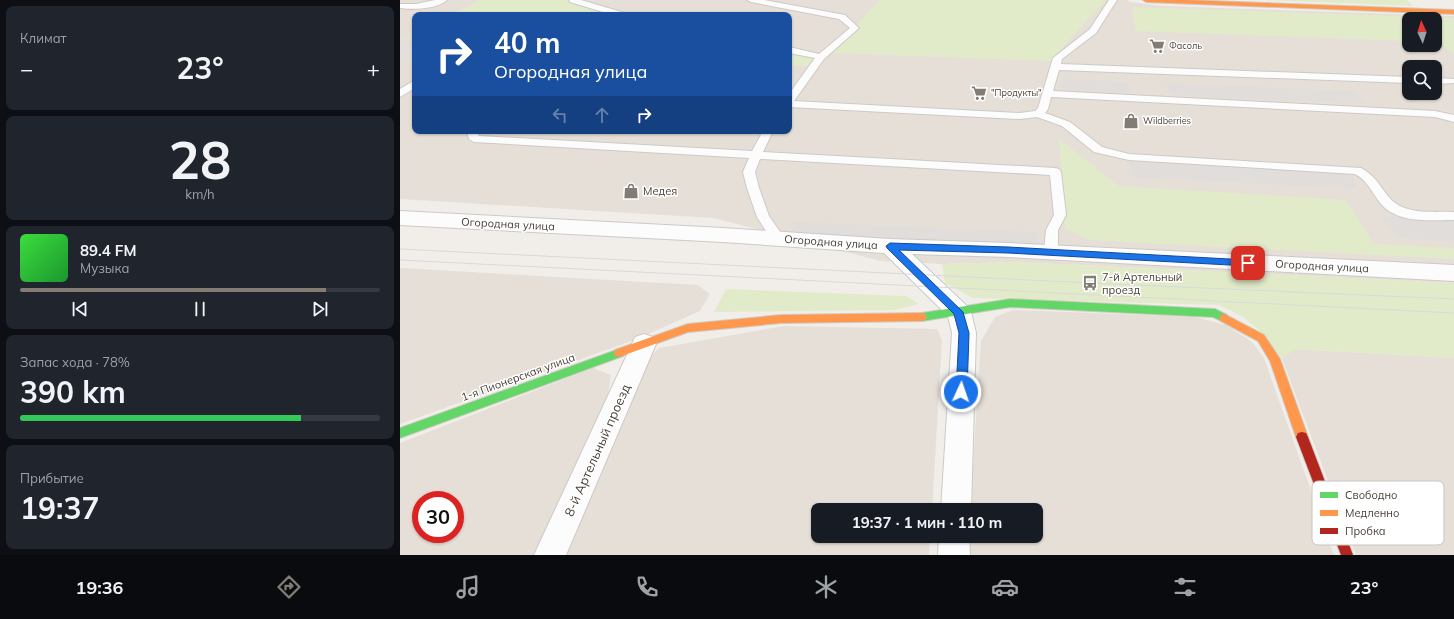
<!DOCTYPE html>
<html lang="ru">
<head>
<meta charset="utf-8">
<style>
  body { margin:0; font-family:Mulish,sans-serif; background:#20242c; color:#f1f3f6; height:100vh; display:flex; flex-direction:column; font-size:15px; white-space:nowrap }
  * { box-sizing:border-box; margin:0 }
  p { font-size:13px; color:#9ea1a6 }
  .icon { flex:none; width:22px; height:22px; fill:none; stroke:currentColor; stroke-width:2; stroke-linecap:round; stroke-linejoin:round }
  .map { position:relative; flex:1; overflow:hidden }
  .side { display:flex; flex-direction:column; gap:6px; padding:6px; background:#0d0f14; width:400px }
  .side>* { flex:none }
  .guide { position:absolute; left:12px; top:12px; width:380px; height:122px; border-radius:8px; box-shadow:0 1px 3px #0004; background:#1a4fa0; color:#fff; overflow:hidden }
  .needle { width:26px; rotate:356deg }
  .buttons { position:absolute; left:1002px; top:12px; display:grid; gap:8px }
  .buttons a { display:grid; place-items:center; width:40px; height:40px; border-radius:8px; background:#171b24; box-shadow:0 1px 3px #0004; font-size:20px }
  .speed { position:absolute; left:12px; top:491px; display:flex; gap:8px; font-size:20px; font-weight:700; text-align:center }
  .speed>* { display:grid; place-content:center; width:52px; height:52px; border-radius:50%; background:#171b24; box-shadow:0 1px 3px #0004; line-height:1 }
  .speed .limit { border:6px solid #d22; background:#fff; color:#111 }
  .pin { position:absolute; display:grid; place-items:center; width:34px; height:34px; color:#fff; margin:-17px; border-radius:8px; box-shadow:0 2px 6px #0006 }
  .me { position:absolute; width:44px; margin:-22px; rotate:3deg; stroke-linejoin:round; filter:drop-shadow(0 0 3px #0008) }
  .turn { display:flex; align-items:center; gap:14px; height:84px; padding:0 16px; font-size:18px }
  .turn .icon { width:52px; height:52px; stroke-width:2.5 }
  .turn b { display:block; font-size:28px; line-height:34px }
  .lanes { display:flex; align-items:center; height:38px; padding:0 16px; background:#0003; justify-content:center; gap:20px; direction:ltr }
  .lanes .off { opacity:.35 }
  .big { font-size:30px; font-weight:700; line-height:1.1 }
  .side .tile { flex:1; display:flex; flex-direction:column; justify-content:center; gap:6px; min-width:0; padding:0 14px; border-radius:8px; background:#20242c }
  .side .dial { align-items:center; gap:0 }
  .dial b { font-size:52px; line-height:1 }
  .song { display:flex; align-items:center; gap:12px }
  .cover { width:48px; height:48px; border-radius:6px; background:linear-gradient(135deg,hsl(120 70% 55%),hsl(130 70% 35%)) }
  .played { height:4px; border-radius:2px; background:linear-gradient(90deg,#827c75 85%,#363941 85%) }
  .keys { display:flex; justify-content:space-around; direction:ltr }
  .heat { display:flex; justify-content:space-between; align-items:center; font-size:22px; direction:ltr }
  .charge { height:6px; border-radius:3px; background:linear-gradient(90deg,#34c759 78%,#363941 0) }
  .trip { position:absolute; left:411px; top:503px; width:232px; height:40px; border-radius:8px; background:#171b24; box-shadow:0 1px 3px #0004; font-weight:700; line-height:40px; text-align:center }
  .tabs { display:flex; height:64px; justify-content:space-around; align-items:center; background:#090b0e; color:#9ea1a6 }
  .tabs .icon { width:28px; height:28px }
  .tabs .current { color:#827c75 }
  .tabs b { font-size:18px; color:#f1f3f6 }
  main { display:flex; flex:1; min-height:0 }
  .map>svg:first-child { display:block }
  .residential { fill:#e5dfd7; fill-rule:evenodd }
  .industrial { fill:#e4dfdb }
  .green { fill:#e1ebca }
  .parking { fill:#e0ddda }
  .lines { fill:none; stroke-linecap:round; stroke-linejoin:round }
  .lane-casing { stroke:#cdcac6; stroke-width:2 }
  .street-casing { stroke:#cdcac6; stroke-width:2 }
  .fast-casing { stroke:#d0cac1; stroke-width:2 }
  .slow-casing { stroke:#d0cac1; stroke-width:2 }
  .jam-casing { stroke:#d0cac1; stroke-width:2 }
  .lane { fill:#fdfcfc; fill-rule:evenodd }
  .street { fill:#fdfcfc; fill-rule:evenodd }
  .fast { fill:#63d668; fill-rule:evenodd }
  .slow { fill:#ff974d; fill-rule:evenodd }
  .jam { fill:#b3261e; fill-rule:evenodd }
  .tram { stroke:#d9d9d8; stroke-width:1 }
  .route { fill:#1a73e8; stroke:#114b97 }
  .labels { text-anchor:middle; stroke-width:3; stroke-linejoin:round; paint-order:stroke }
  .far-poi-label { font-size:9px; fill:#473f36; stroke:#fff; text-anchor:start }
  .poi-label { font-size:11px; fill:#473f36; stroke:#fff; text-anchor:start }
  .street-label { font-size:11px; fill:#473f36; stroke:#fff }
  .near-street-label { font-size:13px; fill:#473f36; stroke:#fff }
  .key { fill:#fff; stroke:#c8c5c3; stroke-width:1 }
  .key-label { font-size:11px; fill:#473f36 }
</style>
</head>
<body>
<main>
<section class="side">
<div class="tile"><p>Климат</p>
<div class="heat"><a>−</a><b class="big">23°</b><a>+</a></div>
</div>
<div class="tile dial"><b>28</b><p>km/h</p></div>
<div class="tile">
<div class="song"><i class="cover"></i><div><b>89.4 FM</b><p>Музыка</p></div></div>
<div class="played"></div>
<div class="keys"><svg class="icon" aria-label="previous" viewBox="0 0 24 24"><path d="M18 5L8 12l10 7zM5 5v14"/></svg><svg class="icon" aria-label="pause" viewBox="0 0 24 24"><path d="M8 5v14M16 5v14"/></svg><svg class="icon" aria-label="next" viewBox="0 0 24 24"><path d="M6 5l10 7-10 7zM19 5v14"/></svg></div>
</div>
<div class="tile"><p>Запас хода · 78%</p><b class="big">390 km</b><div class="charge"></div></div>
<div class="tile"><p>Прибытие</p><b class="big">19:37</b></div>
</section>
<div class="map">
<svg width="1054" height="555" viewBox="0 0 1054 555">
  <rect width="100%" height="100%" fill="#f1eeea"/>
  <path class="residential" d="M0,0h727l4,2 31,4 292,10v267l-440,-21 -72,2 -61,-3 -168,-43 -313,-19v-137l15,-9v78h374v-116h-374v24l-15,-1zM1009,19h26v26h-26zM1009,67h26v26h-26z
    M0,268l298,17 12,9 -10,17 -63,28 -237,85z
    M613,310l182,7 31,8 26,17 12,16 70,197h-367l1,-19h68v-26h-66l11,-169 14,-24z
    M384,326l153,3 5,11 -10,170h-114v26h112l-1,19h-367l88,-198 9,-9z
    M894,349l160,9v197h-98l-74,-196z
    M193,368l18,7 -6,38 -66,142h-139v-112zM21,500h34v34h-34z"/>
  <path class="industrial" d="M0,38l15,1v14l-15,9z"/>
  <path class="green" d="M79,0h93l43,15h-163z
    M479,0h227l-56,61 -219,-8z
    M863,0h144l6,6z
    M732,7l322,11v36l-16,-12h-3v-23h-26v22l-273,-10z
    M389,53l26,5 -7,8h-19z
    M659,139l60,47 227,14 28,44 80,4v11l-366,-19 -23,-12z
    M614,262l440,21v75l-159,-9 -13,10 -23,-29 -16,-13 -24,-12 -246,-7 -28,-15 -3,-19z
    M326,289l180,7 13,8 -25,6 -180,2z"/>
  <path class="parking" d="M662,79l65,3 3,11 -67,-3z
    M766,83l189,8 10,13 -194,-9z
    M729,162l219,11 10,16 -225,-12z
    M983,217l71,4v21l-57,-4z
    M394,222l243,10 1,13 -248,-10z"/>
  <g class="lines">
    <g class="lane-casing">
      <path id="lane" d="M35,0h12c-9,9 -35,10 -47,8v-4h16z
        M169,0h12l44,13 1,2h-13l-43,-13z
        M347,0h17l81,15 14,13 -35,31 -30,42 226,12 15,-2 3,-3 15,-50 37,-29 19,-29h8l-21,33 -34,26 -1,5 348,13v6l-350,-13 -6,21 382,20 19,4v7l-19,-5 -384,-20 -3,12 -3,4 25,9 32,25 27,7 232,14c13,7 18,16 26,27 16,21 44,16 67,17v8c-23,0 -56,4 -73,-16 -9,-11 -13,-23 -26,-30l-226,-14 -35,-8 -32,-26 -25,-9 -17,2 -231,-12v-13l26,-36 -26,-5v-6l30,7 31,-26 -11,-9 -88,-17z
        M1035,78l19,1v4l-19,1z
        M15,80v8l-15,9v-8z
        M67,131h10l2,5 273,15 11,-20h10l-10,21 292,16 4,1 2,3 5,43 -8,15v22l-2,3 -5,2 -5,-2 -2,-3 2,-22 8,-15 -4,-40 -290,-16 -5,13 4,16 10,28 16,23 -2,3 -5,2 -5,-2 -16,-25 -10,-29 -4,-16 6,-14 -275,-16 -5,-3z"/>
    </g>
    <g class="street-casing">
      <path id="street" d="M0,211l323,17 167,11 118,4 446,22v16l-446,-24 -96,-3 55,52 4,6 5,21 -5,177h-30l11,-177 -4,-17 -64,-63 -161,-11 -323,-17z
        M244,334l9,3 3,7 -90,211h-32l98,-211 3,-7z
        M539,536h30l1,19h-32z"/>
    </g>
    <g class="fast-casing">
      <path id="fast" d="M610,299l205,10 12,6 2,3 -2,3 -3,1 -11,-5 -203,-10 -88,14 -3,-1 -2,-3 2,-3 3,-1z
        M219,349l4,1 1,3 -1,3 -223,82v-10z"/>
    </g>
    <g class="slow-casing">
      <path id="slow" d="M743,0h42l269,10v4l-308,-12z
        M522,313l3,1 2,3 -2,3 -3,1 -141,2 -93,9 -69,25 -4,-1 -1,-3 1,-3 73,-26 93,-9z
        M824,314l40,21 16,24 28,78 -2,4 -4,1 -4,-1 -2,-4 -26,-76 -12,-20 -37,-20 -2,-3 2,-3z"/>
    </g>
    <g class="jam-casing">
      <path id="jam" d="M902,432l4,1 2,4 45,118h-12l-45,-118 2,-4z"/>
    </g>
    <use href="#lane" class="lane"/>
    <use href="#street" class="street"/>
    <use href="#fast" class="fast"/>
    <use href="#slow" class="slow"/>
    <use href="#jam" class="jam"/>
    <path class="tram" d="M0,249l690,34 364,16
      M0,260l1054,53"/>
  </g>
  <path class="route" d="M490,243l118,4 240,13 5,3 -5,3 -240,-13 -109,-3 64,62 6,21 -2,59 -2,3 -4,2 -3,-2 -2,-3 3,-59 -5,-19 -67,-66 -1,-2z"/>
  <defs>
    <g id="supermarket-bare" transform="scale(1.2)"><path d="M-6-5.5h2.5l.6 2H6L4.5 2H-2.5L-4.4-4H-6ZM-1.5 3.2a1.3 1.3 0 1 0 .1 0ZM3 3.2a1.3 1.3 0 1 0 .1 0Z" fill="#827c75" stroke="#fff" stroke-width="2.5" paint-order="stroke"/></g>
    <g id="shop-bare" transform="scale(1.2)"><path d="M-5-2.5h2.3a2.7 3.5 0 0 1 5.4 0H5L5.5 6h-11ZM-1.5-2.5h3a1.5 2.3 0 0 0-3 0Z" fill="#827c75" stroke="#fff" stroke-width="2.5" paint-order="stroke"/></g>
    <g id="bus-bare" transform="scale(1.2)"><path d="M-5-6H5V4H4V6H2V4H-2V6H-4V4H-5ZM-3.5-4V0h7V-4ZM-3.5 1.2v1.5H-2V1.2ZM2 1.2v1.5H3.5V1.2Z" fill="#827c75" stroke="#fff" stroke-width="2.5" paint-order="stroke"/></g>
  </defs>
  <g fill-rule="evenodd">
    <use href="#supermarket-bare" x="757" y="46"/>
    <use href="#supermarket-bare" x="579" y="93"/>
    <use href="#shop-bare" x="731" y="121"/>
    <use href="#shop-bare" x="231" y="191"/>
    <use href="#bus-bare" x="690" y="283"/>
  </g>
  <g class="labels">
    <g class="far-poi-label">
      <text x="769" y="49">Фасоль</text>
      <text x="591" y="96">"Продукты"</text>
      <text x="743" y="124">Wildberries</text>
    </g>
    <g class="poi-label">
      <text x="243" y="195">Медея</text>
      <text x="702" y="281">7-й Артельный<tspan x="702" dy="13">проезд</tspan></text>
    </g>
    <g class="street-label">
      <text transform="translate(108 224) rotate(3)" y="4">Огородная улица</text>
      <text transform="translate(431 242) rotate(4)" y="4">Огородная улица</text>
      <text transform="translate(922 266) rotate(3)" y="4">Огородная улица</text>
      <text transform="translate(118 377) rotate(-20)" y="4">1-я Пионерская улица</text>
    </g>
    <g class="near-street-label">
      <text transform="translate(197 450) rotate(-66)" y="5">8-й Артельный проезд</text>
    </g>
  </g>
  <rect x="912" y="481" width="132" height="64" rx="6" class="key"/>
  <rect x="920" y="492" width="18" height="6" fill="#63d668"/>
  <rect x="920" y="510" width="18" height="6" fill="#ff974d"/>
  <rect x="920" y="528" width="18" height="6" fill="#b3261e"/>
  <g class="key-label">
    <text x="945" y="499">Свободно</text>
    <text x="945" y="517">Медленно</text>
    <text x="945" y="535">Пробка</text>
  </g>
</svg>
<div class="buttons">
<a><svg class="needle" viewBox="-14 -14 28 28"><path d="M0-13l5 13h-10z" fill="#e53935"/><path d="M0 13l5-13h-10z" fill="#9ea1a6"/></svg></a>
<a><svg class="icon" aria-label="search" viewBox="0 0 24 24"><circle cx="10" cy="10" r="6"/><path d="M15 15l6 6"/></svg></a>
</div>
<div class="speed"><div class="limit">30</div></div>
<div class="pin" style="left:848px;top:263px;background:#d93025"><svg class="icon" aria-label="arrive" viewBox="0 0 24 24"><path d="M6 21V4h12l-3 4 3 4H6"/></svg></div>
<svg class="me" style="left:561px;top:392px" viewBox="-20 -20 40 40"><circle r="17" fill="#1a73e8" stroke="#fff" stroke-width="3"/><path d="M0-11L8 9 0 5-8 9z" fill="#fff"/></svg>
<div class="trip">19:37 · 1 мин · 110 m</div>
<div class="guide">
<div class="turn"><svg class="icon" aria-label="right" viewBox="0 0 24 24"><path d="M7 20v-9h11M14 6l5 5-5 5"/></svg><div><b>40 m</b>Огородная улица</div></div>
<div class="lanes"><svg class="icon off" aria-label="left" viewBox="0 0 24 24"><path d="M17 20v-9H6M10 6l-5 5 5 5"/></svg><svg class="icon off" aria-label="ahead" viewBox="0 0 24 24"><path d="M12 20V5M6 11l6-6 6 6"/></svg><svg class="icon" aria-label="right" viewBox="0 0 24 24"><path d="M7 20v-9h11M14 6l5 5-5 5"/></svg></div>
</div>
</div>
</main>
<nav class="tabs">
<b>19:36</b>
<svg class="icon current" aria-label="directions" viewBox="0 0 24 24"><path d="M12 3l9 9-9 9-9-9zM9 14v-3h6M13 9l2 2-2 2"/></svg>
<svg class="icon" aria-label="music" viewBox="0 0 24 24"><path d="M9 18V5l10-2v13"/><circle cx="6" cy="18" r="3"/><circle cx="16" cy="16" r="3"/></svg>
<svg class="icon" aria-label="phone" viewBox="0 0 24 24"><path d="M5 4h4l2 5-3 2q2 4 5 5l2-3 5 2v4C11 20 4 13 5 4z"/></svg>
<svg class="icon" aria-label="climate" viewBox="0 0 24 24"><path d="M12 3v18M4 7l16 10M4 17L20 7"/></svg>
<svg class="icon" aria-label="car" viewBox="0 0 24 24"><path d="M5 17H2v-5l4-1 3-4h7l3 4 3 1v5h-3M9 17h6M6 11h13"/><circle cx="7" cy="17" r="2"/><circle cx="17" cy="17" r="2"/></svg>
<svg class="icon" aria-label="filters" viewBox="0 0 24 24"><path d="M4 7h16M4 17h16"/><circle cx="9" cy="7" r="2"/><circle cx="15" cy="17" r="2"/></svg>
<b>23°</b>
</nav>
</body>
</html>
